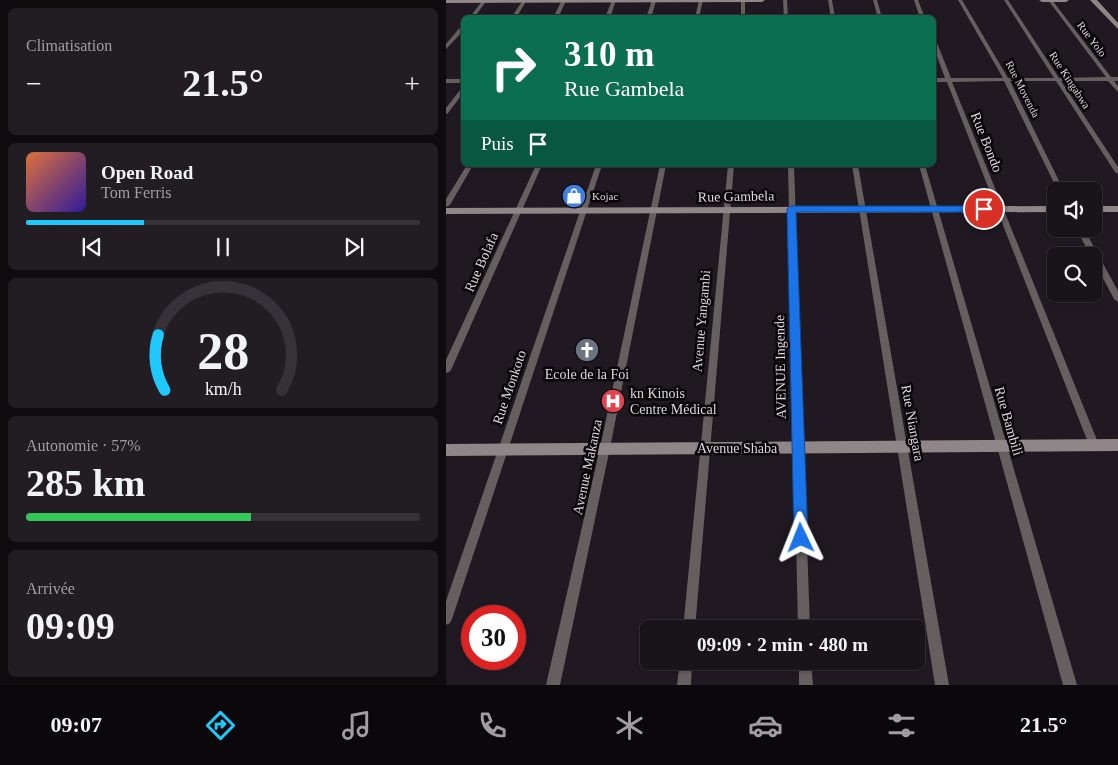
<!DOCTYPE html>
<html lang="fr">
<head>
<meta charset="utf-8">
<style>
  body { margin:0; font-family:"Times New Roman",serif; background:#221c23; color:#f1f3f6; height:100vh; display:flex; flex-direction:column; font-size:19px; white-space:nowrap }
  * { box-sizing:border-box; margin:0 }
  p { font-size:16px; color:#9f9ea2 }
  .icon { flex:none; width:28px; height:28px; fill:none; stroke:currentColor; stroke-width:2; stroke-linecap:round; stroke-linejoin:round }
  .map { position:relative; flex:1; overflow:hidden }
  .sheet { display:flex; flex-direction:column; gap:8px; padding:8px; background:#0e0a0e; width:446px }
  .sheet>* { flex:none }
  .guide { position:absolute; left:15px; top:15px; width:475px; height:152px; border-radius:8px; box-shadow:0 1px 4px #0004,0 0 0 1px #373239; background:#0b6e4f; color:#fff; overflow:hidden }
  .controls { position:absolute; left:601px; top:182px; display:grid; gap:10px }
  .controls a { display:grid; place-items:center; width:55px; height:55px; border-radius:8px; background:#19131a; box-shadow:0 1px 4px #0004,0 0 0 1px #373239; font-size:25px }
  .speed { position:absolute; left:15px; top:605px; display:flex; gap:10px; font-size:25px; font-weight:700; text-align:center }
  .speed>* { display:grid; place-content:center; width:65px; height:65px; border-radius:50%; background:#19131a; box-shadow:0 1px 4px #0004,0 0 0 1px #373239; line-height:1 }
  .speed .limit { border:8px solid #d22; background:#fff; color:#111 }
  .pin { position:absolute; display:grid; place-items:center; width:42px; height:42px; color:#fff; margin:-21px; border:2px solid #fff; border-radius:50%; box-shadow:0 1px 5px #0007 }
  .me { position:absolute; width:55px; margin:-28px; rotate:358deg; stroke-linejoin:round; filter:drop-shadow(0 0 4px #0008) }
  .turn { display:flex; align-items:center; gap:18px; height:105px; padding:0 20px; font-size:22px }
  .turn .icon { width:65px; height:65px; stroke-width:2.5 }
  .turn b { display:block; font-size:35px; line-height:42px }
  .then { display:flex; align-items:center; height:48px; padding:0 20px; background:#0003; gap:10px; font-size:19px }
  .big { font-size:38px; font-weight:700; line-height:1.1 }
  .sheet .card { flex:1; display:flex; flex-direction:column; justify-content:center; gap:8px; min-width:0; padding:0 18px; border-radius:8px; background:#221c23 }
  .sheet .dial { align-items:center; gap:0 }
  .dial svg { height:130px; overflow:visible; fill:none; stroke:#373239; stroke-width:7; stroke-linecap:round; text-anchor:middle }
  .dial text { fill:#f1f3f6; stroke:none }
  .song { display:flex; align-items:center; gap:15px }
  .cover { width:60px; height:60px; border-radius:8px; background:linear-gradient(135deg,hsl(20 70% 55%),hsl(250 70% 35%)) }
  .played { height:5px; border-radius:2px; background:linear-gradient(90deg,#20c9fd 30%,#373239 30%) }
  .keys { display:flex; justify-content:space-around; direction:ltr }
  .heat { display:flex; justify-content:space-between; align-items:center; font-size:28px; direction:ltr }
  .charge { height:8px; border-radius:4px; background:linear-gradient(90deg,#34c759 57%,#373239 0) }
  .trip { position:absolute; left:194px; top:620px; width:285px; height:50px; border-radius:8px; background:#19131a; box-shadow:0 1px 4px #0004,0 0 0 1px #373239; font-weight:700; line-height:50px; text-align:center }
  .tabs { display:flex; height:80px; justify-content:space-around; align-items:center; background:#0a080a; color:#9f9ea2 }
  .tabs .icon { width:35px; height:35px }
  .tabs .current { color:#20c9fd }
  .tabs b { font-size:22px; color:#f1f3f6 }
  main { display:flex; flex:1; min-height:0 }
  .map>svg:first-child { display:block }
  .lines { fill:none; stroke-linecap:round; stroke-linejoin:round }
  .street { fill:#665f60; fill-rule:evenodd }
  .secondary { fill:#918687; fill-rule:evenodd }
  .route { fill:#1a73e8; stroke:#114b97 }
  .labels { text-anchor:middle; stroke-width:5; stroke-linejoin:round; paint-order:stroke }
  .far-street-label { font-size:11px; fill:#ded8de; stroke:#080609 }
  .far-poi-label { font-size:11px; fill:#ded8de; stroke:#080609; text-anchor:start }
  .street-label { font-size:14px; fill:#ded8de; stroke:#080609 }
  .poi-label { font-size:14px; fill:#ded8de; stroke:#080609 }
</style>
</head>
<body>
<main>
<section class="sheet">
<div class="card"><p>Climatisation</p>
<div class="heat"><a>−</a><b class="big">21.5°</b><a>+</a></div>
</div>
<div class="card">
<div class="song"><i class="cover"></i><div><b>Open Road</b><p>Tom Ferris</p></div></div>
<div class="played"></div>
<div class="keys"><svg class="icon" aria-label="previous" viewBox="0 0 24 24"><path d="M18 5L8 12l10 7zM5 5v14"/></svg><svg class="icon" aria-label="pause" viewBox="0 0 24 24"><path d="M8 5v14M16 5v14"/></svg><svg class="icon" aria-label="next" viewBox="0 0 24 24"><path d="M6 5l10 7-10 7zM19 5v14"/></svg></div>
</div>
<div class="card dial"><svg viewBox="0 0 100 80">
<path d="M14 69A42 42 0 1 1 86 69"/>
<path d="M14 69A42 42 0 0 1 10 35" stroke="#20c9fd"/>
<text x="50" y="56" font-size="32" font-weight="700">28</text>
<text x="50" y="72" font-size="11">km/h</text>
</svg></div>
<div class="card"><p>Autonomie · 57%</p><b class="big">285 km</b><div class="charge"></div></div>
<div class="card"><p>Arrivée</p><b class="big">09:09</b></div>
</section>
<div class="map">
<svg width="672" height="685" viewBox="0 0 672 685">
  <rect width="100%" height="100%" fill="#211922"/>
  <g class="lines">
    <path class="street" d="M37,0h4l-13,18h-5z
      M77,0h4l-11,18h-5z
      M116,0l4,1 -8,17h-5z
      M166,0h4l-6,18h-5z
      M206,0l4,1 -5,17h-5z
      M253,0h4l-4,18h-4z
      M295,0h4v18h-4z
      M337,0h4l1,18h-4z
      M382,0h4l3,18h-4z
      M427,0h4l5,18h-4z
      M468,0h4l7,18h-5z
      M512,0h4l46,78h46l-50,-78h4l51,78 47,-1 -58,-77h4l59,77h7v4h-4l4,5v6l-10,-11h-47l57,86v7l-3,-2 -59,-91h-46l54,110h-6l-54,-110 -52,1 147,363 -1,3 -4,1 -4,-1 -1,-3 -142,-363h-13v-4h11l-11,-30v-7l3,2 14,35h52z
      M16,25h2v5l-18,19v-5z
      M0,79h18v4h-18z
      M18,85v7l-16,21 -2,1v-6z
      M21,165h6l-23,40 -4,2v-8z
      M90,165h6l-91,205 -2,2 -3,1v-13z
      M150,165h6l-150,454 -2,4 -4,2v-24z
      M214,165h6l-56,283 -50,237h-14l54,-237z
      M282,165h6l-39,464h-12z
      M342,165h6l16,464h-12z
      M406,165h6l91,520h-14z
      M473,165h6l152,520h-14z
      M630,229h8l34,62v11l-4,-3 -20,-38v-5h-3z
      M234,661h12l-1,24h-14z
      M353,661h12l2,24h-14z"/>
    <path class="secondary" d="M0,0h319l-3,2 -316,1z
      M593,0h30l-3,2h-24z
      M644,0h7l21,23v6z
      M610,206v6l-610,2v-6z
      M648,206h24v6h-24z
      M672,439v12l-672,5v-12z"/>
  </g>
  <path class="route" d="M345,206h193l5,3 -5,3h-188l12,326 -2,5 -5,2 -5,-2 -2,-5 -7,-329z"/>
  <defs>
    <g id="shop-disc" transform="scale(1.25)"><circle r="9.5" fill="#3f7fe0" stroke="#080609"/><path d="M-5-2.5h2.3a2.7 3.5 0 0 1 5.4 0H5L5.5 6h-11ZM-1.5-2.5h3a1.5 2.3 0 0 0-3 0Z" fill="#fff"/></g>
    <g id="church-disc" transform="scale(1.25)"><circle r="9.5" fill="#6b7280" stroke="#080609"/><path d="M-1.2-6h2.4v3.5h3.3v2.4h-3.3V6h-2.4V-.1h-3.3v-2.4h3.3Z" fill="#fff"/></g>
    <g id="hospital-disc" transform="scale(1.25)"><circle r="9.5" fill="#e0444e" stroke="#080609"/><path d="M-5-5h3v3.5h4V-5h3V5h-3V1.5h-4V5h-3Z" fill="#fff"/></g>
  </defs>
  <g fill-rule="evenodd">
    <use href="#shop-disc" x="128" y="196"/>
    <use href="#church-disc" x="141" y="350"/>
    <use href="#hospital-disc" x="167" y="401"/>
  </g>
  <g class="labels">
    <g class="far-street-label">
      <text transform="translate(646 39) rotate(53)" y="4">Rue Yolo</text>
      <text transform="translate(624 80) rotate(57)" y="4">Rue Kingabwa</text>
      <text transform="translate(577 89) rotate(63)" y="4">Rue Movenda</text>
    </g>
    <g class="far-poi-label">
      <text x="146" y="200">Kojac</text>
    </g>
    <g class="street-label">
      <text transform="translate(541 142) rotate(68)" y="5">Rue Bondo</text>
      <text transform="translate(290 196) rotate(-1)" y="5">Rue Gambela</text>
      <text transform="translate(35 262) rotate(-66)" y="5">Rue Bolafa</text>
      <text transform="translate(255 321) rotate(-85)" y="5">Avenue Yangambi</text>
      <text transform="translate(334 367) rotate(-91)" y="5">AVENUE Ingende</text>
      <text transform="translate(63 387) rotate(-71)" y="5">Rue Monkoto</text>
      <text transform="translate(563 421) rotate(74)" y="5">Rue Bambili</text>
      <text transform="translate(467 423) rotate(80)" y="5">Rue Niangara</text>
      <text x="291" y="453">Avenue Shaba</text>
      <text transform="translate(141 467) rotate(-78)" y="5">Avenue Makanza</text>
    </g>
    <g class="poi-label">
      <text x="141" y="379">Ecole de la Foi</text>
      <text x="184" y="398" text-anchor="start">kn Kinois<tspan x="184" dy="16">Centre Médical</tspan></text>
    </g>
  </g>
</svg>
<div class="controls">
<a><svg class="icon" aria-label="sound" viewBox="0 0 24 24"><path d="M4 9h4l5-4v14l-5-4H4zM17 9q2 3 0 6"/></svg></a>
<a><svg class="icon" aria-label="search" viewBox="0 0 24 24"><circle cx="10" cy="10" r="6"/><path d="M15 15l6 6"/></svg></a>
</div>
<div class="speed"><div class="limit">30</div></div>
<div class="pin" style="left:538px;top:209px;background:#d93025"><svg class="icon" aria-label="arrive" viewBox="0 0 24 24"><path d="M6 21V4h12l-3 4 3 4H6"/></svg></div>
<svg class="me" style="left:355px;top:538px" viewBox="-20 -20 40 40"><path d="M0-17L14 15 0 8-14 15z" fill="#1a73e8" stroke="#fff" stroke-width="4"/></svg>
<div class="trip">09:09 · 2 min · 480 m</div>
<div class="guide">
<div class="turn"><svg class="icon" aria-label="right" viewBox="0 0 24 24"><path d="M7 20v-9h11M14 6l5 5-5 5"/></svg><div><b>310 m</b>Rue Gambela</div></div>
<div class="then">Puis<svg class="icon" aria-label="arrive" viewBox="0 0 24 24"><path d="M6 21V4h12l-3 4 3 4H6"/></svg></div>
</div>
</div>
</main>
<nav class="tabs">
<b>09:07</b>
<svg class="icon current" aria-label="directions" viewBox="0 0 24 24"><path d="M12 3l9 9-9 9-9-9zM9 14v-3h6M13 9l2 2-2 2"/></svg>
<svg class="icon" aria-label="music" viewBox="0 0 24 24"><path d="M9 18V5l10-2v13"/><circle cx="6" cy="18" r="3"/><circle cx="16" cy="16" r="3"/></svg>
<svg class="icon" aria-label="phone" viewBox="0 0 24 24"><path d="M5 4h4l2 5-3 2q2 4 5 5l2-3 5 2v4C11 20 4 13 5 4z"/></svg>
<svg class="icon" aria-label="climate" viewBox="0 0 24 24"><path d="M12 3v18M4 7l16 10M4 17L20 7"/></svg>
<svg class="icon" aria-label="car" viewBox="0 0 24 24"><path d="M5 17H2v-5l4-1 3-4h7l3 4 3 1v5h-3M9 17h6M6 11h13"/><circle cx="7" cy="17" r="2"/><circle cx="17" cy="17" r="2"/></svg>
<svg class="icon" aria-label="filters" viewBox="0 0 24 24"><path d="M4 7h16M4 17h16"/><circle cx="9" cy="7" r="2"/><circle cx="15" cy="17" r="2"/></svg>
<b>21.5°</b>
</nav>
</body>
</html>
